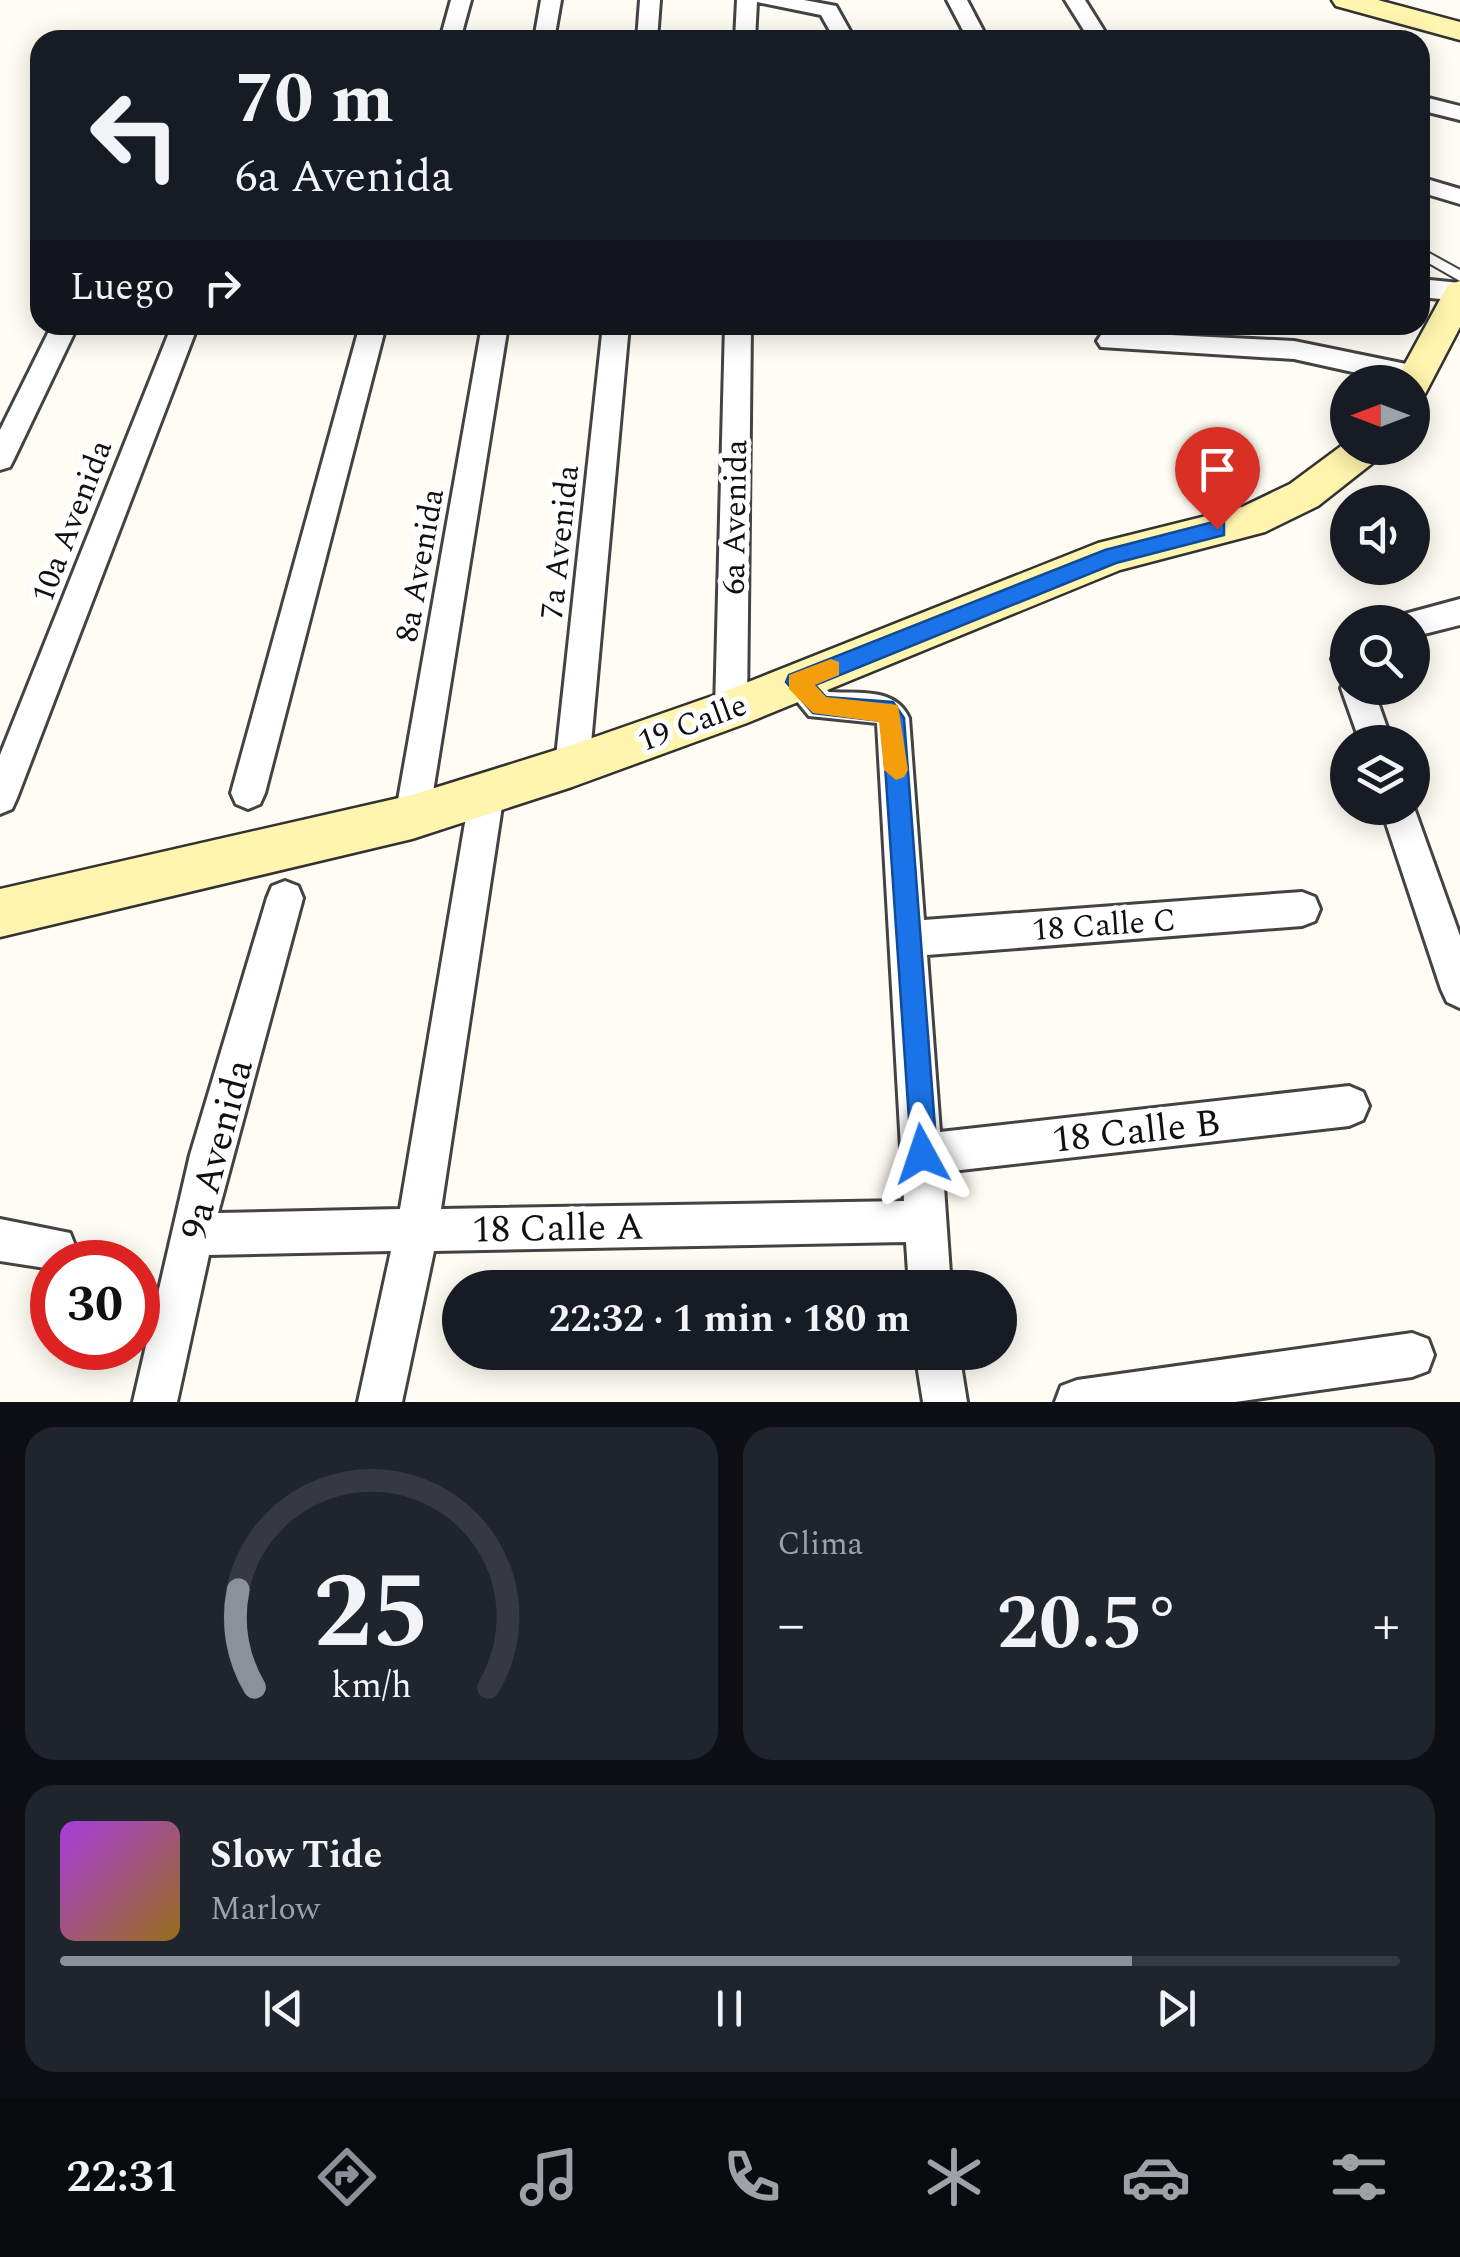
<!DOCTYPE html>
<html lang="es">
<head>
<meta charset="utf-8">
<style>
  body { margin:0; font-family:Spectral,serif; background:#20242c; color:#f1f3f6; height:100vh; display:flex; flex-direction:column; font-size:38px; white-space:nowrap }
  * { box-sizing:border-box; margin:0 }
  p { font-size:32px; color:#9ea1a6 }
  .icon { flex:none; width:55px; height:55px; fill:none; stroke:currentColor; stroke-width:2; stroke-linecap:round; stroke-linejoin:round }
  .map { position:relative; height:1402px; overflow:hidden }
  .drawer { display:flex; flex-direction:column; gap:25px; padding:25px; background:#0d0f14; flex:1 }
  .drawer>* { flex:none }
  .hud { position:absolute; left:30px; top:30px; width:1400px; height:305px; border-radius:30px; box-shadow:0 5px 25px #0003; background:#171b24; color:#f1f3f6; overflow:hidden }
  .needle { width:65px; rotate:270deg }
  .tools { position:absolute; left:1330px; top:365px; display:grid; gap:20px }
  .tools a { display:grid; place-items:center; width:100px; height:100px; border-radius:50%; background:#171b24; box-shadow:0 5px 25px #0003; font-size:50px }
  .speed { position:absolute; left:30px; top:1240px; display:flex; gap:20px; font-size:50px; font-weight:700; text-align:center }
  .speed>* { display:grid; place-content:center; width:130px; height:130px; border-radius:50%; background:#171b24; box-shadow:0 5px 25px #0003; line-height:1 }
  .speed .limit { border:15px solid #d22; background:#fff; color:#111 }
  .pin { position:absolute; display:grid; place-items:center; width:85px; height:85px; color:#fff; margin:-102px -42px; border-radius:50% 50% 50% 0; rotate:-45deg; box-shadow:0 0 10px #0007 }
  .pin .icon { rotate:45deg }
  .me { position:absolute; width:110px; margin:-55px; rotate:355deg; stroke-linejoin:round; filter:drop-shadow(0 0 8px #0008) }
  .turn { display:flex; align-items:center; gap:35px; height:210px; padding:0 40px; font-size:45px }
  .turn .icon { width:130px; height:130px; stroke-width:2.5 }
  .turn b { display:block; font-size:70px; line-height:85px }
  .then { display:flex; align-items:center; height:95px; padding:0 40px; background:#0003; gap:20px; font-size:38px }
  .big { font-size:75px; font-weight:700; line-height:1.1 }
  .drawer .tile { flex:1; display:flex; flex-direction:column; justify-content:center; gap:15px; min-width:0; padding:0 35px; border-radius:30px; background:#20242c }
  .drawer .dial { align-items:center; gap:0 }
  .dial svg { height:260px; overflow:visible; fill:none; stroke:#363941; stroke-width:7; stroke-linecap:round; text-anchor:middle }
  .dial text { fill:#f1f3f6; stroke:none }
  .song { display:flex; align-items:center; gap:30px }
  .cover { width:120px; height:120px; border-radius:15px; background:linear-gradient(135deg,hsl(280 70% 55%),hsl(40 70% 35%)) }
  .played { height:10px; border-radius:5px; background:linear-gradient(90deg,#8c9099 80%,#363941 80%) }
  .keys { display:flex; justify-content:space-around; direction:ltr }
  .heat { display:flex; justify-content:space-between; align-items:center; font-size:55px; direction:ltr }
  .drawer .tiles { flex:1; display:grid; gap:25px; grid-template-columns:1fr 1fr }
  .tile:last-child { grid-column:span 2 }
  .trip { position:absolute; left:442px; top:1270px; width:575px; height:100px; border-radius:50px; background:#171b24; box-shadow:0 5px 25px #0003; font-weight:700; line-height:100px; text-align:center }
  .tabs { display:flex; height:160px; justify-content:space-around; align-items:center; background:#090b0e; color:#9ea1a6 }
  .tabs .icon { width:70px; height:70px }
  .tabs .current { color:#8c9099 }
  .tabs b { font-size:45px; color:#f1f3f6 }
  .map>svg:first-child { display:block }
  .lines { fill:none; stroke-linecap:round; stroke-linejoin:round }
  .lane-casing { stroke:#434343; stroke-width:4 }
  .street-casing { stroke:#434343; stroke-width:6 }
  .secondary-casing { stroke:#323232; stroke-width:5 }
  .lane { fill:#fff; fill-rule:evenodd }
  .street { fill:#fff; fill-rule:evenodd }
  .secondary { fill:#fff5ae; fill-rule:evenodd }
  .route { fill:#1a73e8; stroke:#114b97; stroke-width:2.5 }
  .slow { fill:#f59e0b }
  .labels { text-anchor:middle; stroke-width:10; stroke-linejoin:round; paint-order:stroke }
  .street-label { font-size:32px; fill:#101010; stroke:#fff }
  .near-street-label { font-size:38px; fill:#101010; stroke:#fff }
</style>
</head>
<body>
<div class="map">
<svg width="1460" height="1402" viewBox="0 0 1460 1402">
  <rect width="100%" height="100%" fill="#fffdf3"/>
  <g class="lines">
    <g class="lane-casing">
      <path id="lane" d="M1420,248l40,22v11l-40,-23z"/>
    </g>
    <g class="street-casing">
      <path id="street" d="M451,0h20l-11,40h-20z
        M541,0h20l-7,40h-20z
        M640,0h20l-3,40h-20z
        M737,0h67l32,6 19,34h-20l-14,-25 -64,-13 -2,38h-20z
        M947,0h20l21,40h-20z
        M1065,0h20l25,40h-20z
        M1420,96l40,10v14l-40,-10z
        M1420,177l40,12v15l-40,-12z
        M1420,279l40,4v18l-40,-4z
        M52,325h26l-64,134 -4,8 -10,3v-40z
        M172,325h26l-181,473 -5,11 -12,5v-59z
        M360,325h26l-121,468 -5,11 -12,5 -12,-5 -5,-11z
        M482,325h26l-79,492 -5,11 -12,5 -12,-5 -5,-11z
        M603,325h26l-40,441 -5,11 -12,4 -12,-4 -5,-11z
        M725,325h26l-4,384 -4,10 -12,4 -12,-4 -4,-10z
        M1110,332l184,9 122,25 13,10 -13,10 -122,-27 -193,-12 -4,-6 4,-6z
        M1460,599v26l-48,12v-15h-15l4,-7z
        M1348,638v34l-11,-3 -5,-10 5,-17z
        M797,668l11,4 21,20c30,2 66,-5 80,26l15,202 378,-28 13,5 5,12 -5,12 -13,5 -375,29 13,177 409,-46 14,6 6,14 -6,14 -14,6 -406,46 8,116h-42l-3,-46 -472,9 -32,151h-44l33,-151 -182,4 -32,147h-44l57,-247 77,-257 5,-12 13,-5 13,5 5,12 -85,315 182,-4 70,-416 5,-11 12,-5 12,5 5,11 -63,416 463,-8 -27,-478 -68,-7 -28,-34 5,-10z
        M1346,678l2,10h25l19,54h-32l-19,-54z
        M1412,802l48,134v72l-13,-6 -6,-13 -60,-181h31z
        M0,1219l70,14 6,15 -6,14h-18v7l-52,-8z
        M1412,1333l16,6 6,16 -6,16 -16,6 -177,25h-180l6,-16 16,-6z
        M915,1352h44l8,50h-44z"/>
    </g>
    <g class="secondary-casing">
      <path id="secondary" d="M1332,0h46l82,22v18l-124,-34z
        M1460,281v46l-35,67 -13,4v-16h-17l53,-97z
        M1348,441v7h36l-5,10 -61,48 -53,26 -145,38 -373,153 -175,64 -160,52 -412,98v-48l412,-94 160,-50 146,-51 380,-151 144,-36 48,-23z"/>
    </g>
    <use href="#lane" class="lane"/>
    <use href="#street" class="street"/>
    <use href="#secondary" class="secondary"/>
  </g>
  <path class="route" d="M1217,521l7,2v12l-108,28 -301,122 11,12 67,5 11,16 33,436 -4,10 -11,4 -10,-4 -30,-443 -69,-8 -27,-31 3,-7 316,-125z"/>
  <path class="slow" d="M831,659l8,3v13l-24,10 11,12 72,8 10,65 -4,7 -8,3 -12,-10 -5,-48 -66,-9 -24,-24v-14z"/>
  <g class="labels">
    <g class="street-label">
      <text transform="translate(734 517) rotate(-89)" y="11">6a Avenida</text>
      <text transform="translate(71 521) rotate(-69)" y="11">10a Avenida</text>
      <text transform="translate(559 542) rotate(-84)" y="11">7a Avenida</text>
      <text transform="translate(419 565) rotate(-80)" y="11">8a Avenida</text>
      <text transform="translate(692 722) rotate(-20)" y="11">19 Calle</text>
      <text transform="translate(1104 924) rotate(-4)" y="11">18 Calle C</text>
    </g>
    <g class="near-street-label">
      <text transform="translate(1136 1130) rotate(-6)" y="13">18 Calle B</text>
      <text transform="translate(216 1149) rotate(-75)" y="13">9a Avenida</text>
      <text transform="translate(558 1227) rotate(-1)" y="13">18 Calle A</text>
    </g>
  </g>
</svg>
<div class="tools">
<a><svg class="needle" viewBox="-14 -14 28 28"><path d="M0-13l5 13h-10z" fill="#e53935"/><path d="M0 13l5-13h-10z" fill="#9ea1a6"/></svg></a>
<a><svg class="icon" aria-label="sound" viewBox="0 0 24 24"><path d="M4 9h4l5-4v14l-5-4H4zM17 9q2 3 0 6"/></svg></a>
<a><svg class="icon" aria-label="search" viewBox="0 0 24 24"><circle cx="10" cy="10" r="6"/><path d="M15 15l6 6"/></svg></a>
<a><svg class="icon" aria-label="layers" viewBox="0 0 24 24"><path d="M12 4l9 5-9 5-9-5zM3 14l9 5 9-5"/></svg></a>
</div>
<div class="speed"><div class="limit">30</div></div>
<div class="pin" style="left:1217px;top:529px;background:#d93025"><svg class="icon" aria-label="arrive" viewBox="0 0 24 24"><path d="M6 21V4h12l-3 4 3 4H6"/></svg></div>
<svg class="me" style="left:922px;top:1154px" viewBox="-20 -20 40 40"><path d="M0-17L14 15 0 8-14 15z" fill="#1a73e8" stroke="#fff" stroke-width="4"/></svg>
<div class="trip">22:32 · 1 min · 180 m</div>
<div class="hud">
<div class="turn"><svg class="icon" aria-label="left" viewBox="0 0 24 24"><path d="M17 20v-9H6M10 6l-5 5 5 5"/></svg><div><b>70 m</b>6a Avenida</div></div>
<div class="then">Luego<svg class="icon" aria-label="right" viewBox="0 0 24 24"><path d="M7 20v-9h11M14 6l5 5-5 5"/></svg></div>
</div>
</div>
<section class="drawer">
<div class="tiles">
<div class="tile dial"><svg viewBox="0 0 100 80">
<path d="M14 69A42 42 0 1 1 86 69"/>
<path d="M14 69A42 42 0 0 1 9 39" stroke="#8c9099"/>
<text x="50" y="56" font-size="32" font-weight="700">25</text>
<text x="50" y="72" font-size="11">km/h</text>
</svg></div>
<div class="tile"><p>Clima</p>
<div class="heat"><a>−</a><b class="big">20.5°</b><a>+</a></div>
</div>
<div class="tile">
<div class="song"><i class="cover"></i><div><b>Slow Tide</b><p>Marlow</p></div></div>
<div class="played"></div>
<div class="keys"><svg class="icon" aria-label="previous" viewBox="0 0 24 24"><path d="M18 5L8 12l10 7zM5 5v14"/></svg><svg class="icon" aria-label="pause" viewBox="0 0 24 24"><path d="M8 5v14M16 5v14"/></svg><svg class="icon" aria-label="next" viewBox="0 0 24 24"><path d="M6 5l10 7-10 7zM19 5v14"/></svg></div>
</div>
</div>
</section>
<nav class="tabs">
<b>22:31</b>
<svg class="icon current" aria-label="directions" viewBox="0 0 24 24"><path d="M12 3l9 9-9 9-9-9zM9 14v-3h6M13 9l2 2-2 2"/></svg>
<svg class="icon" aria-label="music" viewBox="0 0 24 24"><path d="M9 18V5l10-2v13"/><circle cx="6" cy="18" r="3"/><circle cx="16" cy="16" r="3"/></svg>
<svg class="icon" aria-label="phone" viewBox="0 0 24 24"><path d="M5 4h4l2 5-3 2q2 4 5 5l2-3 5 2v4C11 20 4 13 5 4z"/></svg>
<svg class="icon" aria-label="climate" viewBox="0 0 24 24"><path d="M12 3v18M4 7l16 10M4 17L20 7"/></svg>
<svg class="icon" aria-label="car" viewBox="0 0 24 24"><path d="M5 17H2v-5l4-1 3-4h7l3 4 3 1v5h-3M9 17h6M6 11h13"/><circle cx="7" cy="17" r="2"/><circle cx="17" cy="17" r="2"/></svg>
<svg class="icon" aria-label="filters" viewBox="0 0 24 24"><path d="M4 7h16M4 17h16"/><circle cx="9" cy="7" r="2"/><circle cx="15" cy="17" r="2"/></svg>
</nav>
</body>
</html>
